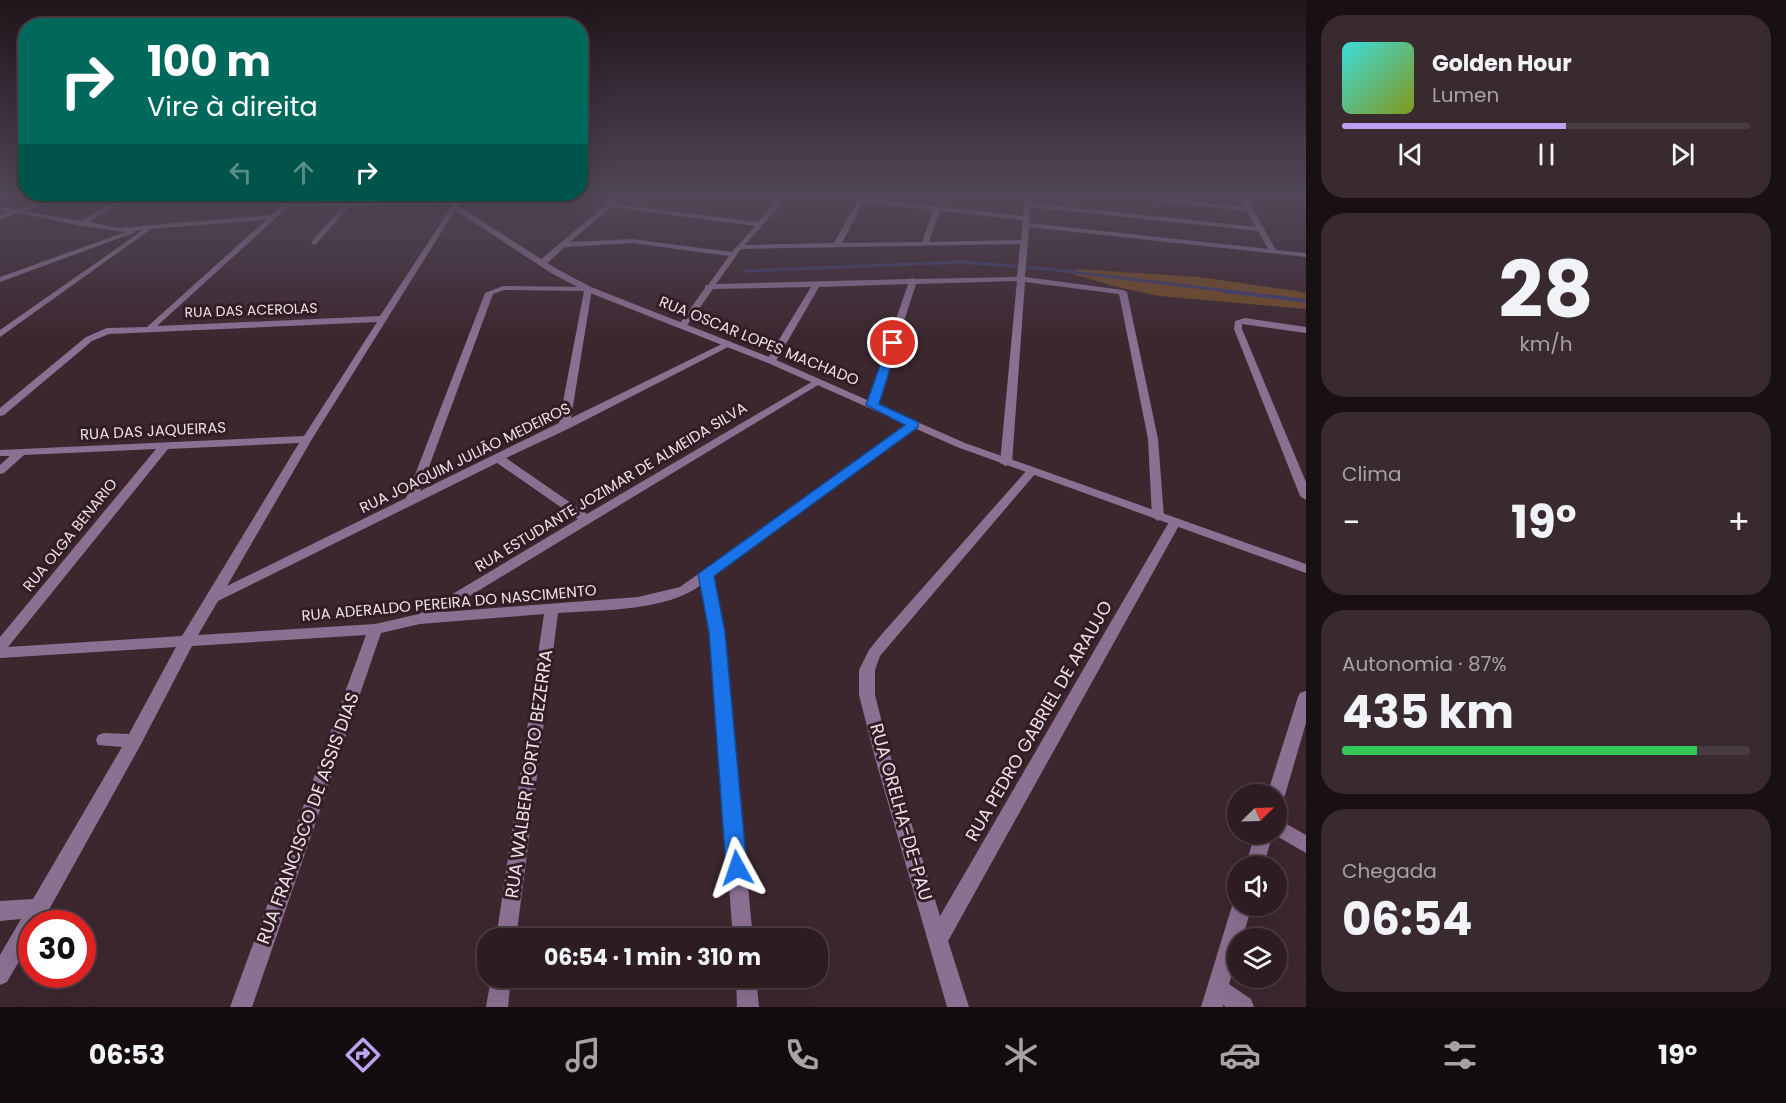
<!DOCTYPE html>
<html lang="pt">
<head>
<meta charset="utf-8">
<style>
  body { margin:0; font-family:Poppins,sans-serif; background:#392a30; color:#f1f3f6; height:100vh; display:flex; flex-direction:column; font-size:22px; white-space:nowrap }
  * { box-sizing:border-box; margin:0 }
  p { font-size:20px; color:#a7a2a6 }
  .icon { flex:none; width:33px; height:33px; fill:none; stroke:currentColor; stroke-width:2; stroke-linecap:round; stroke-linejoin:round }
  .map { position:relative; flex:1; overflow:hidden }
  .panel { display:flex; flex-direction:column; gap:15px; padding:15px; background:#191013; width:480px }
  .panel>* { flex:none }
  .guide { position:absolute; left:18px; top:18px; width:570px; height:183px; border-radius:24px; box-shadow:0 6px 24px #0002,0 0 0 2px #483b41; background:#00695c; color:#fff; overflow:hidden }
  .needle { width:39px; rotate:67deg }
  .buttons { position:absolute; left:1227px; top:784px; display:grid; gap:12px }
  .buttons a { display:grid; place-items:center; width:60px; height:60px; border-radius:50%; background:#2d1d23; box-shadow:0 6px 24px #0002,0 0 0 2px #483b41; font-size:30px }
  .speed { position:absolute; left:18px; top:910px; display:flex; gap:12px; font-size:30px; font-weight:700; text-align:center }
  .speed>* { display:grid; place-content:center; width:78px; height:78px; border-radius:50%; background:#2d1d23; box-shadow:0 6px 24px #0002,0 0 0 2px #483b41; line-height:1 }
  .speed .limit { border:9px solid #d22; background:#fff; color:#111 }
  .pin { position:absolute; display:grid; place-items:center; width:51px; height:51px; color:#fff; margin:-26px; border:3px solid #fff; border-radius:50%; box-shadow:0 2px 6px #0007 }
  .me { position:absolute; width:66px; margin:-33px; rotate:355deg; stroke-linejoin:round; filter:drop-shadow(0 0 4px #0008) }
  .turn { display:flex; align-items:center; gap:21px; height:126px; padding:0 30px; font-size:27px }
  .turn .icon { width:78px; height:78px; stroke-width:2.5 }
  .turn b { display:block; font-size:42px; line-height:51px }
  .lanes { display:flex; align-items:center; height:57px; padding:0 30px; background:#0003; justify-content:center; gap:30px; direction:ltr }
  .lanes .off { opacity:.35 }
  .big { font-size:45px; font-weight:700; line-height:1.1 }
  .panel .widget { flex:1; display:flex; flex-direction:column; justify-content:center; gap:9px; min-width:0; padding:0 21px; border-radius:24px; background:#392a30 }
  .panel .dial { align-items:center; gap:0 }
  .dial b { font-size:78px; line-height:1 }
  .song { display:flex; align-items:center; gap:18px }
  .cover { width:72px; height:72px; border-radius:9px; background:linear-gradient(135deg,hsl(180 70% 55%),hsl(70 70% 35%)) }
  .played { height:6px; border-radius:3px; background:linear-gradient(90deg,#bca0f2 55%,#483b41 55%) }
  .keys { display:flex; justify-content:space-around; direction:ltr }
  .heat { display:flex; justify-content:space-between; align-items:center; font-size:33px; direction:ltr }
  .charge { height:9px; border-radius:4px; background:linear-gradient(90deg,#34c759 87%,#483b41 0) }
  .trip { position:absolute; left:477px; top:928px; width:351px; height:60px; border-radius:24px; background:#2d1d23; box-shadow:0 6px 24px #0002,0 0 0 2px #483b41; font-weight:700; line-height:60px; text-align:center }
  .menu { display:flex; height:96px; justify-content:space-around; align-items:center; background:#120c0e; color:#a7a2a6 }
  .menu .icon { width:42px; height:42px }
  .menu .current { color:#bca0f2 }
  .menu b { font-size:27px; color:#f1f3f6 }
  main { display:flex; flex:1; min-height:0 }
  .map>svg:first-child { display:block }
  .forest { fill:#734b25 }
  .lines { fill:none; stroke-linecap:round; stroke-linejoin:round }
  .stream-far1 { stroke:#413d6a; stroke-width:3 }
  .stream { stroke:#413d6a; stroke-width:4 }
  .minor { fill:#8c7092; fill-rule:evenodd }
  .tertiary { fill:#8c7092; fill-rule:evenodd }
  .route { fill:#1a73e8; stroke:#114b97; stroke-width:1.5 }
  .labels { text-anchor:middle; stroke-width:6; stroke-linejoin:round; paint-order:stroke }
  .far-street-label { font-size:14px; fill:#efe1e6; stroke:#311d25 }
  .street-label { font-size:15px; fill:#efe1e6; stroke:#311d25 }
  .near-street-label { font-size:18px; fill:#efe1e6; stroke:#311d25 }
</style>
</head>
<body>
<main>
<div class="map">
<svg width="1306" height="1007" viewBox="0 0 1306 1007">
  <rect width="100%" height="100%" fill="#3c272f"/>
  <path class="forest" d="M1077,269l122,8 98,14 9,2v16l-146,-13 -43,-9 -48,-14z"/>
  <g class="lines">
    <path class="stream-far1" d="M745,271l217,-9 85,7 189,23"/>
    <path class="stream" d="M1224,291l82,10"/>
    <path class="minor" d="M53,197h11l-38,14 55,10 41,-24h8l-41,25 30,6 152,-13 20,-18h7l-6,6 164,-3 3,2 -3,2 -106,2 -35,39 -4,-2 1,-2 31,-35 -55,1 -131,119 223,-10 72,-110 5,1 -145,232 -85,147 179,-88 79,-205 18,-7 85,1 4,2 -21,129 155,-76 3,-1 5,3 -166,85 -62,29 81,56 228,-134 3,-1 5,3 -380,230 195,-15 42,-10 230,-164h8l1,2 -1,2 -205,150 11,55 29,307h-20l-23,-307 -9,-47c-34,26 -100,25 -143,28l-42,326h-20l48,-325 -124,10 -39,9 -129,374h-22l136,-372 -174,11 -52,100 -94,169 -6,9h-8v15l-25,43 -7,3v-30l21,-36 -21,2v-20l33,-2 89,-152 -24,-2 -2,-5 2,-5 6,-2 25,1 47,-87 -176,11v-21l156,-188 -132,6 -20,18 -4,1v-9l10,-9h-10v-6l304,-14 73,-114 -268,12 -17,7 -88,74 -4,1v-8l86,-71 21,-9 40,-1 119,-107 -115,9 -151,108v-7l143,-100 -9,1 -1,2 -133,49v-5l126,-45 -45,-6 -63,-13 -18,6v-4l9,-3 -9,-2v-4l17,3zM504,290l80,1 -25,132 -139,68 73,-197zM299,443l-117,193 -174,11 160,-198zM497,463l81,56 -159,95 -44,10 -177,11 20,-34z
      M615,197h7l-7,7 143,18 18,-21 -26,-4h37l-42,48 89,-2 23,-41 -28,-5h24l170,19 2,-19h6v6l225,24 -9,-16 -126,-14h27l97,10 -5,-10h6l30,53 30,3v4l-277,-30 -4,50 98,13 4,2 31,147 6,78 -6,4 -6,-4 -4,-78 -29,-145 -94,-12 -13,181 -6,3 -6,-3 17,-182 -101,3 -39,121 -5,3 -5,-3 41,-121 -89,3 -43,74 -2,2h-6l-2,-2 45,-74 -98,2 -28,39 -3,1 -4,-3 27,-38v-3h3l21,-29 -97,-13 -67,4 -20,18h-6v-4zM863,202l70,8 -11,32 -80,1zM611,207l144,19 -23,26 -100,-13 -62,3zM1030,207l228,24 10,18 -239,-26zM940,211l83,9 -2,20 -92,2zM1020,244l-3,33 -101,2 -3,-1 -4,1 -193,5 25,-35z
      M1302,197h4v4l-2,-1z
      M1245,318l61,9v6l-64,-9v5l64,153v18l-6,-4 -66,-167 1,-8z
      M1031,469l6,3 -2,2 -144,169 -11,13 -5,14v25l16,63 49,158 229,-394 6,-4 6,4 -233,419 21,66h-22l-72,-249 -16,-63v-25l10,-20 12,-15 146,-165z
      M1306,691v32l-21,72 -3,5 -6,2v-7h-9l31,-98 2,-4z
      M1276,818l30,17v18l-33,-19h3z
      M1255,834h18l-10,33h-18z
      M1238,898v8h14l-10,33h-4v16l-9,29 22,15 3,8h-28l-3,-2v2h-22l31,-101z
      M491,978h20l-3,29h-22z
      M736,978h20l3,29h-22z"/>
    <path class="tertiary" d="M455,197h6l-3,9 99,63 34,18 183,72 191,84 341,121v9l-349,-126 -189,-84 -183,-72 -34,-18 -99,-65z"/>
  </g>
  <linearGradient id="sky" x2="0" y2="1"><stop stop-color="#21151a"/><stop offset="0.58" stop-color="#504758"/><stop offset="1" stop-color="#504758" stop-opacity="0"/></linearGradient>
  <rect width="1306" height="338" fill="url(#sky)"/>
  <path class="route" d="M893,340l5,3 -19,61 39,18v5l-204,149 11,56 22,236 -3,7 -7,3 -8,-3 -3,-7 -17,-236 -11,-58 207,-149 -39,-20 22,-62z"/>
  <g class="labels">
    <g class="far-street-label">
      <text transform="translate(251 310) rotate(-2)" y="5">RUA DAS ACEROLAS</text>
    </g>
    <g class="street-label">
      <text transform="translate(759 341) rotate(22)" y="5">RUA OSCAR LOPES MACHADO</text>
      <text transform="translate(153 431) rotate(-3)" y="5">RUA DAS JAQUEIRAS</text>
      <text transform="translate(465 458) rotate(-26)" y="5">RUA JOAQUIM JULIÃO MEDEIROS</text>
      <text transform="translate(611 487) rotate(-31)" y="5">RUA ESTUDANTE JOZIMAR DE ALMEIDA SILVA</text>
      <text transform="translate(70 535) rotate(-51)" y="5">RUA OLGA BENARIO</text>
      <text transform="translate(449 603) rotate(-5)" y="5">RUA ADERALDO PEREIRA DO NASCIMENTO</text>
    </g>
    <g class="near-street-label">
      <text transform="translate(1039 721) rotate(-60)" y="6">RUA PEDRO GABRIEL DE ARAUJO</text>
      <text transform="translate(529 774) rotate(-82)" y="6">RUA WALBER PORTO BEZERRA</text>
      <text transform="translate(901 812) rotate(74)" y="6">RUA ORELHA-DE-PAU</text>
      <text transform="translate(308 818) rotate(-70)" y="6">RUA FRANCISCO DE ASSIS DIAS</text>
    </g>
  </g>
</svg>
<div class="buttons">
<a><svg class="needle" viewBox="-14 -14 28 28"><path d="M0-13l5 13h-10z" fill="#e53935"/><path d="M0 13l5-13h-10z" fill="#a7a2a6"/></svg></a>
<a><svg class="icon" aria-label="sound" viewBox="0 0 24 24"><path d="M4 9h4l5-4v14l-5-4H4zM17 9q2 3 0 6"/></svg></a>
<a><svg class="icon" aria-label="layers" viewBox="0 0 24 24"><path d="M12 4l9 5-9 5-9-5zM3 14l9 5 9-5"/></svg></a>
</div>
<div class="speed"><div class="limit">30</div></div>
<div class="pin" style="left:893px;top:343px;background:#d93025"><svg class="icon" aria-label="arrive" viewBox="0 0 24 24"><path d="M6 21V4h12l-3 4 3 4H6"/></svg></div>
<svg class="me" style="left:737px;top:868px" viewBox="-20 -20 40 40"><path d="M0-17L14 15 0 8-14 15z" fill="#1a73e8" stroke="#fff" stroke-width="4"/></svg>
<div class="trip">06:54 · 1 min · 310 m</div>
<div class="guide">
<div class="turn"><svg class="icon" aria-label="right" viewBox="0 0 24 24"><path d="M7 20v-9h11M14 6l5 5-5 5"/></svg><div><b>100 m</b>Vire à direita</div></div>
<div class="lanes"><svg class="icon off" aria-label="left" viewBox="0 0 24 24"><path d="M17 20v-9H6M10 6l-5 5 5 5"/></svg><svg class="icon off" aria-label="ahead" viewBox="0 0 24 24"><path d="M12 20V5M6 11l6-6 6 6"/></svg><svg class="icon" aria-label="right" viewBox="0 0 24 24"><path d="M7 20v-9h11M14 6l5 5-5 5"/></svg></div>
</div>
</div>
<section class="panel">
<div class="widget">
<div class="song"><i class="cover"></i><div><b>Golden Hour</b><p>Lumen</p></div></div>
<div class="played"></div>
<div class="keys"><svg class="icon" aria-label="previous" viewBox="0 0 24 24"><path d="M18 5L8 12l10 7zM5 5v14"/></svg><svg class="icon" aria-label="pause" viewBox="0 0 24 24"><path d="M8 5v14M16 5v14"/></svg><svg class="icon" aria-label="next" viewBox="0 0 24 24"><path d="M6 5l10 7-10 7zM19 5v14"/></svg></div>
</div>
<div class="widget dial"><b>28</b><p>km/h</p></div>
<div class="widget"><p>Clima</p>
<div class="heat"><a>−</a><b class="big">19°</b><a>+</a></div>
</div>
<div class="widget"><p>Autonomia · 87%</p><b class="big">435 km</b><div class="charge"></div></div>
<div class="widget"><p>Chegada</p><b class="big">06:54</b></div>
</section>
</main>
<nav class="menu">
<b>06:53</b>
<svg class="icon current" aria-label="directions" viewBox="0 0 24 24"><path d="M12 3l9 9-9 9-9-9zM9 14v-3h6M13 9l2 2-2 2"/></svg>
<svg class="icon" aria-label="music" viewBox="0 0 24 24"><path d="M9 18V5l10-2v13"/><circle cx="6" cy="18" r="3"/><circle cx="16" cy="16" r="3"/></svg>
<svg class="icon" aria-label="phone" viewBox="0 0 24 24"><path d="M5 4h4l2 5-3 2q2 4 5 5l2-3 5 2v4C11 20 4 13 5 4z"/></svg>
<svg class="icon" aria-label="climate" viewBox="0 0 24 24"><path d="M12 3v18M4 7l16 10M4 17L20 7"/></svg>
<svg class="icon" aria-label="car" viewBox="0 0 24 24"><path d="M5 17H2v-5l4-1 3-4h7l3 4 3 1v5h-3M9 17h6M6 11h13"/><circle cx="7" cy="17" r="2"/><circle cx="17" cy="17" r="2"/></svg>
<svg class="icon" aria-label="filters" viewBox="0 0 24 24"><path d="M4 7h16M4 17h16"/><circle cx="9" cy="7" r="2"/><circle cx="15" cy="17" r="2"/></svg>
<b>19°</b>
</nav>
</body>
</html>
